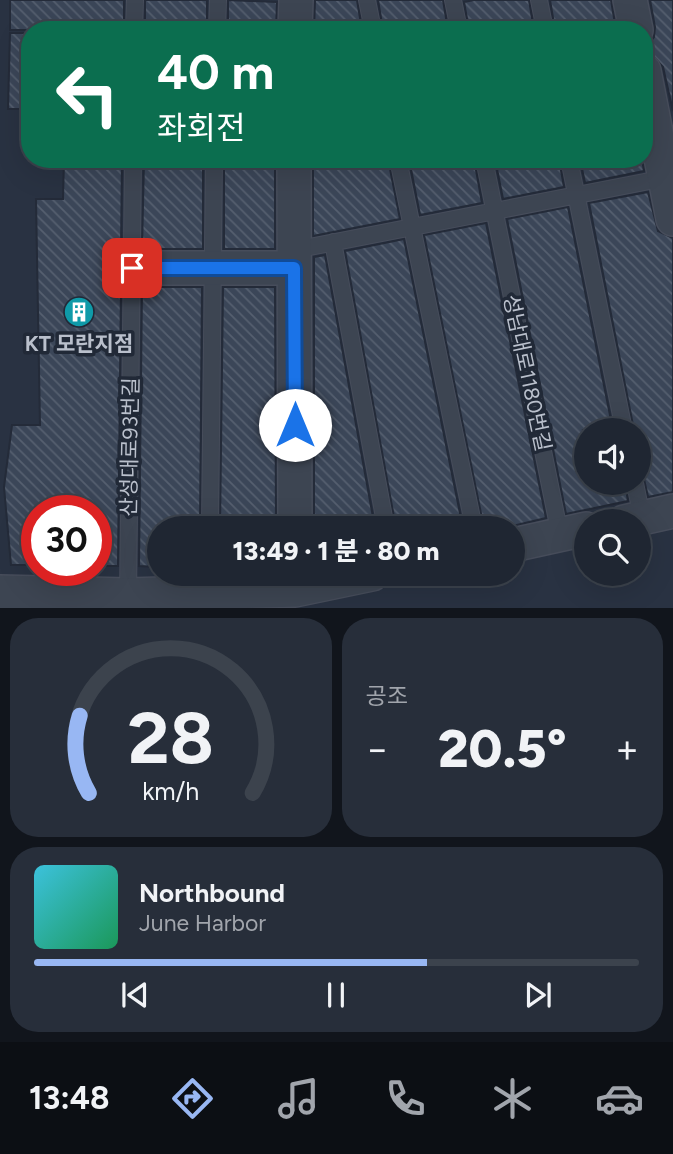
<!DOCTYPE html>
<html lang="ko">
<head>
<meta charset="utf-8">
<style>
  body { margin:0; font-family:Figtree,"Noto Sans KR",sans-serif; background:#272e3a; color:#f1f3f6; height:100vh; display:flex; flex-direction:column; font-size:26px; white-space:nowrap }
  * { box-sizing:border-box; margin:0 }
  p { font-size:23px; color:#a1a5ac }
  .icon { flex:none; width:38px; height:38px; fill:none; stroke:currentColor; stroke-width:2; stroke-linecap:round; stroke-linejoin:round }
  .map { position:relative; height:608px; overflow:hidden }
  .details { display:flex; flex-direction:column; gap:10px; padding:10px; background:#11151c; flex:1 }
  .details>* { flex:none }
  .guide { position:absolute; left:21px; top:21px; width:632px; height:147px; border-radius:28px; box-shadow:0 7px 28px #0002,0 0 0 2px #3c434d; background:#0b6e4f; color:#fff; overflow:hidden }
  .fabs { position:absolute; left:574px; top:418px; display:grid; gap:14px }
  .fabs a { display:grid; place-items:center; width:77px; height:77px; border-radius:50%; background:#1f2632; box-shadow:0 7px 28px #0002,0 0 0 2px #3c434d; font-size:35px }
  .speed { position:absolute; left:21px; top:495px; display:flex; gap:14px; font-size:35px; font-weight:700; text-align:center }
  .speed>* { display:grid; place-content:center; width:91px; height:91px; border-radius:50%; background:#1f2632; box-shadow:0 7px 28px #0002,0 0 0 2px #3c434d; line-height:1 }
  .speed .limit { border:10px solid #d22; background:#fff; color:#111 }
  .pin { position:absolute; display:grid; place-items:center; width:60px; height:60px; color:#fff; margin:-30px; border-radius:14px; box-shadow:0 4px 10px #0006 }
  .me { position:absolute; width:77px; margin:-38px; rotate:0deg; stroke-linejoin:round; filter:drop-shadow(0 0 5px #0008) }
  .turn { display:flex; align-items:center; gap:24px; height:147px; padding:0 21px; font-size:32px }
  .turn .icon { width:91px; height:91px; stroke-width:2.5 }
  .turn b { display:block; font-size:49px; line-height:60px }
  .big { font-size:52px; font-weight:800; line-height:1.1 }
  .details .widget { flex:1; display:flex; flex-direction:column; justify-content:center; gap:10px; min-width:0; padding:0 24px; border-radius:28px; background:#272e3a }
  .details .dial { align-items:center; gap:0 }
  .dial svg { height:182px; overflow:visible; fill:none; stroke:#3c434d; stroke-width:7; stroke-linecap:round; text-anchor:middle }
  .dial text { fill:#f1f3f6; stroke:none }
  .song { display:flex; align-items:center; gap:21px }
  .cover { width:84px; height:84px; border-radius:10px; background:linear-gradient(135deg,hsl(190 70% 55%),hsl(150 70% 35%)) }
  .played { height:7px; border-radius:4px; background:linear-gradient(90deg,#98b7f3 65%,#3c434d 65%) }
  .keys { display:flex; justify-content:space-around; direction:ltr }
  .heat { display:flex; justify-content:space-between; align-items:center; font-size:38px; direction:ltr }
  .details .tiles { flex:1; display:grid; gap:10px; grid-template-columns:1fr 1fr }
  .widget:last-child { grid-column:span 2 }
  .trip { position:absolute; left:147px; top:516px; width:378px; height:70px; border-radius:35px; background:#1f2632; box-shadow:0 7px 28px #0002,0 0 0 2px #3c434d; font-weight:800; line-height:70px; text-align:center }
  .tabs { display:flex; height:112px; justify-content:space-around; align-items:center; background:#0c0f14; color:#a1a5ac }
  .tabs .icon { width:49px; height:49px }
  .tabs .current { color:#98b7f3 }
  .tabs b { font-size:32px; color:#f1f3f6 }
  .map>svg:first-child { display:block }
  .building { fill:url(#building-back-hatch); stroke:#242b39; stroke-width:2 }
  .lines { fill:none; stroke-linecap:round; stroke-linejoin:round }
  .service-casing { stroke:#474d5b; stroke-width:18 }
  .minor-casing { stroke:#474d5b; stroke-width:36 }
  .service { stroke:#3d4552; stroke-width:16 }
  .minor { stroke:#3d4552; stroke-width:33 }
  .route-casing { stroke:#114b97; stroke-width:18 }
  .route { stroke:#1a73e8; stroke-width:12 }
  .labels { text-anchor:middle; stroke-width:7; stroke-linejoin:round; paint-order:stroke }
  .poi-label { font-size:21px; font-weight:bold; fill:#bac0cc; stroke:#212937 }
  .street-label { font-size:21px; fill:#bac0cc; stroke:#212937 }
</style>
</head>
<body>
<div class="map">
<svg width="673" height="608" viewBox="0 0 673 608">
  <defs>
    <pattern id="building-back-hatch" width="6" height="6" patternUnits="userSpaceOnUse" patternTransform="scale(1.75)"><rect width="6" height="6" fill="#3b4658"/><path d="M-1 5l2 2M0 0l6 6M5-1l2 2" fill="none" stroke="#555f6f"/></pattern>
  </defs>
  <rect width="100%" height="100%" fill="#293242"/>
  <path class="building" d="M10,0h114v30h-114z
    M145,0h62v30h-23v-5h-39z
    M228,0l49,2 -1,28h-48z
    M315,0h42l5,30h-48z
    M378,0h65l5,30h-65z
    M474,0h55l5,30h-65l-5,-28z
    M550,0h61l5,30h-61z
    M650,0h23v111l-10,-44 -13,-14 -2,-8 6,-8 1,-10z
    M10,33h20v76h-22z
    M64,159h58l-1,93 -8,15 8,17 -3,282h-22v-55h-59v54h-26l-7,-78 8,-62h28l-4,-226h27z
    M144,159h59v90h-61z
    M224,159h51v90h-51z
    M313,159h75l12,60 -87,17z
    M409,159h65l8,44 -62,12z
    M495,159h64l5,28 -61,12z
    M580,159h62l2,12 -59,12z
    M648,192l10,39 15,7v254l-25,5 -9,-40v-27h-5l-45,-227z
    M568,207l45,223h-30l3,16v37h39l3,18 -62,13 -59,-295z
    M486,223l60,295 -42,10h-20l-60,-293z
    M404,239l59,289h-67l-51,-277z
    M325,255l50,273h-24l-1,-4 -36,4v-271z
    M142,287h60l-2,241h-41v39l-20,-1z
    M223,287h52l1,241h-56z"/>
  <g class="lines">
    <g class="service-casing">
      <path id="service" d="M367,0l6,30
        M453,0l6,30
        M539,0l6,30
        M134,30l1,-30
        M217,30l1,-30
        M398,159l76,369
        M484,159l76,376
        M569,159l55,271
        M333,242l53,286
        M294,250l371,-72
        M635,483l7,35
        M210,528l4,-369
        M128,598l5,-439"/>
    </g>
    <g class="minor-casing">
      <path id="minor" d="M630,0l6,30
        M295,30l1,-30
        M644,71l29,148
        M294,159l1,369
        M132,268h162
        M624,522l49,-11
        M513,545l73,-16
        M0,592l128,3 167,-5 77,-16"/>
    </g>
    <use href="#service" class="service"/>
    <use href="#minor" class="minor"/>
  </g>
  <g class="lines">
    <g class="route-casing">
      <path id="route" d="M132,268h162l1,157"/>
    </g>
    <use href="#route" class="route"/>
  </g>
  <defs>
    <g id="building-disc" transform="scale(1.575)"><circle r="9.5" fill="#0f9aa8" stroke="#212937"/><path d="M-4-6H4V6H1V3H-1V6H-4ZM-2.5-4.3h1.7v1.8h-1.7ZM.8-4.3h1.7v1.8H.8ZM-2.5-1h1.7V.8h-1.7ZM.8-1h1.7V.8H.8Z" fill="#fff"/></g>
  </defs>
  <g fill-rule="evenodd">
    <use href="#building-disc" x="79" y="312"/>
  </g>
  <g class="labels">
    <g class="poi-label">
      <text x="79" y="351">KT 모란지점</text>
    </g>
    <g class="street-label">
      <text transform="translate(527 373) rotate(78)" y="7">성남대로1180번길</text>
      <text transform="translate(130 447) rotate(-89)" y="7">산성대로93번길</text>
    </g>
  </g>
</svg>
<div class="fabs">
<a><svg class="icon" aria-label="sound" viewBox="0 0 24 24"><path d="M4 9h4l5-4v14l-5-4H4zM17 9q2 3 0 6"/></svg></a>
<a><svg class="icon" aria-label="search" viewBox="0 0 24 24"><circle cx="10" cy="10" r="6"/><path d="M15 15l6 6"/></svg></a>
</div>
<div class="speed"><div class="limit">30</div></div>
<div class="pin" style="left:132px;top:268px;background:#d93025"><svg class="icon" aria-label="arrive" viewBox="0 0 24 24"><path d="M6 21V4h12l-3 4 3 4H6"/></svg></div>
<svg class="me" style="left:295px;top:425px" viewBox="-20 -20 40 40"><circle r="19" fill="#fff"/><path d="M0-13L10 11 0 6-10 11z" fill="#1a73e8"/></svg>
<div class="trip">13:49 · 1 분 · 80 m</div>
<div class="guide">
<div class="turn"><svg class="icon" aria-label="left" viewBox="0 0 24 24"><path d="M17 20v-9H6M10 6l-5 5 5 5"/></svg><div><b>40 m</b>좌회전</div></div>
</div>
</div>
<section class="details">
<div class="tiles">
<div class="widget dial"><svg viewBox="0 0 100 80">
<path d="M14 69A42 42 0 1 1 86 69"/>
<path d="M14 69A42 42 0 0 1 10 35" stroke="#98b7f3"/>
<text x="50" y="56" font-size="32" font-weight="700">28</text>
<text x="50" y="72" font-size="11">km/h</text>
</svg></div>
<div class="widget"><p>공조</p>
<div class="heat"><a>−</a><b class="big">20.5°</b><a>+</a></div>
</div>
<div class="widget">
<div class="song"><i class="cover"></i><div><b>Northbound</b><p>June Harbor</p></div></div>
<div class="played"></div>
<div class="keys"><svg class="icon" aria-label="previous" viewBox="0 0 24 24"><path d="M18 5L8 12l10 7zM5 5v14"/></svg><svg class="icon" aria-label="pause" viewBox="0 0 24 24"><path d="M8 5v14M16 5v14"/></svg><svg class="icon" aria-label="next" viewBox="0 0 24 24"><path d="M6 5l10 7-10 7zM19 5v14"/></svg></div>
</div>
</div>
</section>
<nav class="tabs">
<b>13:48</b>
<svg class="icon current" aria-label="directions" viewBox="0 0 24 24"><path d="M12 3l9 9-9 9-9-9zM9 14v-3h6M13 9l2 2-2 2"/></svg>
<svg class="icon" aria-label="music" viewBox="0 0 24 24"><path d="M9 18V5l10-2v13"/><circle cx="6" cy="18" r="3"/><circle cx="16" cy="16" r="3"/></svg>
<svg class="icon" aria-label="phone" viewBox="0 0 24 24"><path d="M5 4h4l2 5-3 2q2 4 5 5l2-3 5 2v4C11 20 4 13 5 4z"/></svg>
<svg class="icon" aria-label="climate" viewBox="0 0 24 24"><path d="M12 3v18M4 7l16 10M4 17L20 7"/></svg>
<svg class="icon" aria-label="car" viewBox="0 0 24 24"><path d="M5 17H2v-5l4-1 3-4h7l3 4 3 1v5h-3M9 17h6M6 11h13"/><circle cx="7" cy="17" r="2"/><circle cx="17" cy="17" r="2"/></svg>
</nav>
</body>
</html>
